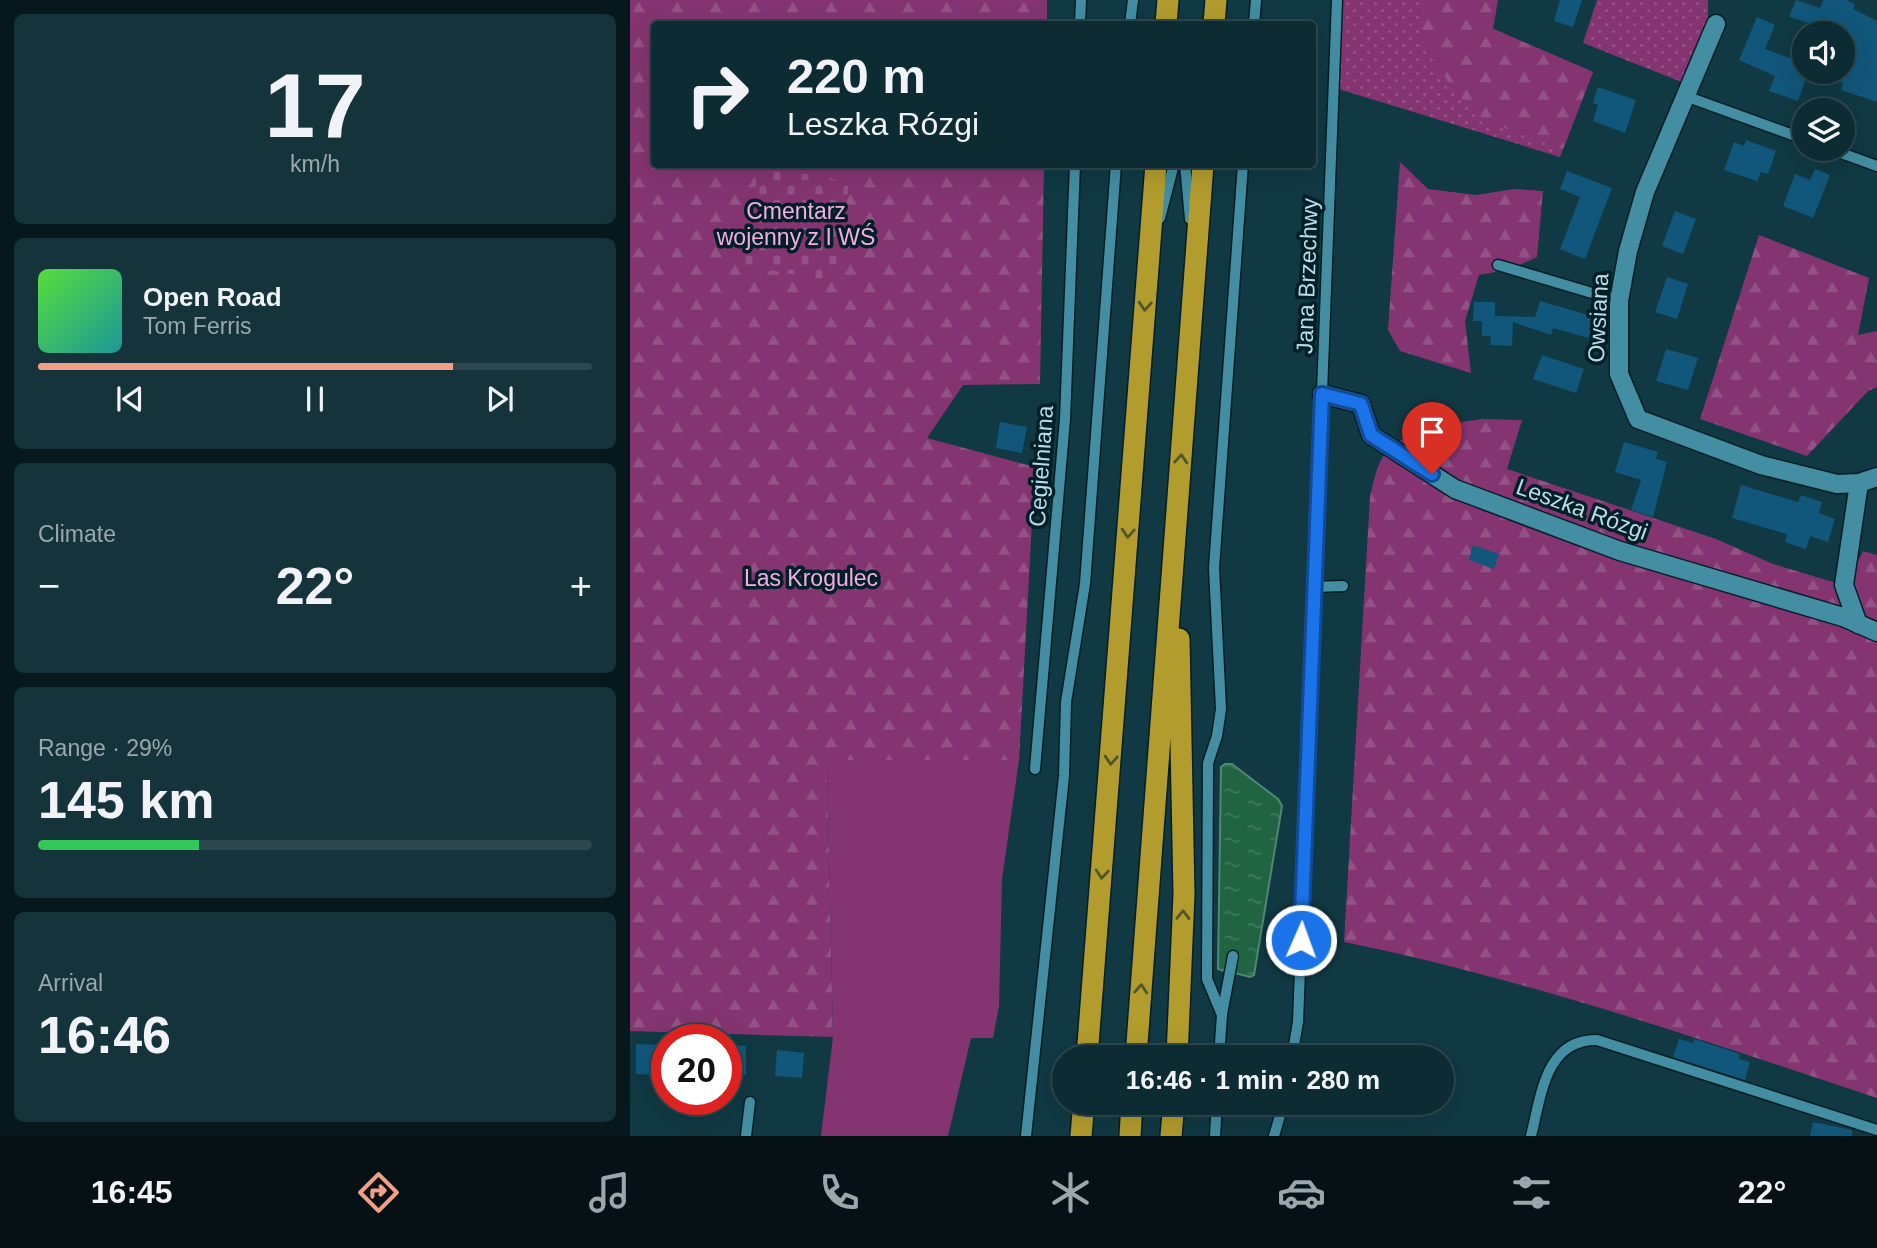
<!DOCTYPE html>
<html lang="en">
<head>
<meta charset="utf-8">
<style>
  body { margin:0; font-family:Helvetica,sans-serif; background:#15333a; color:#f1f3f6; height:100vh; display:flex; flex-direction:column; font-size:26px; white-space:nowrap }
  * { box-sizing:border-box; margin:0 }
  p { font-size:23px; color:#9aa7ac }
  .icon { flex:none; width:38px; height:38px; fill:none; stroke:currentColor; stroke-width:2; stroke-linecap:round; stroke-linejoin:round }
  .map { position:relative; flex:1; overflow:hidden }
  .side { display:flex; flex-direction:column; gap:14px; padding:14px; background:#07181c; width:630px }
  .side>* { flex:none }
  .guide { position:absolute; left:21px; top:21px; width:665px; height:147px; border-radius:7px; box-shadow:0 7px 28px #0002,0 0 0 2px #2c474d; background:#0c2b32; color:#f1f3f6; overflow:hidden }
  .tools { position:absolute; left:1162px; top:21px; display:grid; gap:14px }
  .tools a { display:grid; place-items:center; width:63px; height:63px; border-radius:50%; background:#0c2b32; box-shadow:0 7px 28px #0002,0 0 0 2px #2c474d; font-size:35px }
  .speed { position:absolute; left:21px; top:1024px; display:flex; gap:14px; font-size:35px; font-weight:700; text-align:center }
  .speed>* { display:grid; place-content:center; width:91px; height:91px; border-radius:50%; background:#0c2b32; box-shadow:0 7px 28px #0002,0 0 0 2px #2c474d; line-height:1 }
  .speed .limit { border:10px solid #d22; background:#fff; color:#111 }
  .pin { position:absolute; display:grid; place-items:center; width:60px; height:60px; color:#fff; margin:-72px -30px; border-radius:50% 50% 50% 0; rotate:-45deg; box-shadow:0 0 7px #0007 }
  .pin .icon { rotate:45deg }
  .me { position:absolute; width:77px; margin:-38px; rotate:2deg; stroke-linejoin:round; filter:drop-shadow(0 0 5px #0008) }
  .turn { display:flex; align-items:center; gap:24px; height:147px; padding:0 21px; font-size:32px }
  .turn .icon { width:91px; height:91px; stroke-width:2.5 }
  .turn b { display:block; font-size:49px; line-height:60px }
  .big { font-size:52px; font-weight:600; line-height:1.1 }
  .side .card { flex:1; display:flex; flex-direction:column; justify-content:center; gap:10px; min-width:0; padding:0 24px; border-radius:10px; background:#15333a }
  .side .dial { align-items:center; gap:0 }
  .dial b { font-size:91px; line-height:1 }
  .song { display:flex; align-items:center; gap:21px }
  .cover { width:84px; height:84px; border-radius:10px; background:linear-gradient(135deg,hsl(110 70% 55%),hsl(180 70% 35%)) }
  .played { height:7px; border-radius:4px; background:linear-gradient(90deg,#f39f85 75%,#2c474d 75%) }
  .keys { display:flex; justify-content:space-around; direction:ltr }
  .heat { display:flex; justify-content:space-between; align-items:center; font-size:38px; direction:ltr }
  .charge { height:10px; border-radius:5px; background:linear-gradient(90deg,#34c759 29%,#2c474d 0) }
  .trip { position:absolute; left:422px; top:1045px; width:402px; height:70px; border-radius:35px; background:#0c2b32; box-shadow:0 7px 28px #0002,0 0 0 2px #2c474d; font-weight:600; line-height:70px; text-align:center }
  .tab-bar { display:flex; height:112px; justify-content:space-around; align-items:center; background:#051114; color:#9aa7ac }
  .tab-bar .icon { width:49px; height:49px }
  .tab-bar .current { color:#f39f85 }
  .tab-bar b { font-size:32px; color:#f1f3f6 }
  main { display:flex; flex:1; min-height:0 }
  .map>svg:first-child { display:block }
  .grass { fill:url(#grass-dots) }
  .forest { fill:url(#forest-firs) }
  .cemetery { fill:url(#cemetery-stones) }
  .green { fill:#843571 }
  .water { fill:url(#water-ripples); stroke:#4f8873; stroke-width:2 }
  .building { fill:#11577b }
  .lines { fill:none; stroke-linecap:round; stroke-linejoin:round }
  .service-casing { stroke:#061e24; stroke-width:13 }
  .minor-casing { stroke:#061e24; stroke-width:21 }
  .motorway-casing { stroke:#061e24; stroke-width:24 }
  .service { stroke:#438ea2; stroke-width:10 }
  .minor { stroke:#438ea2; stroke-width:18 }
  .motorway { stroke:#b29c2e; stroke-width:21 }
  .oneway { stroke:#50572a }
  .route-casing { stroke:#114b97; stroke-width:18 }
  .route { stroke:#1a73e8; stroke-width:12 }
  .labels { text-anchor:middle; stroke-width:7; stroke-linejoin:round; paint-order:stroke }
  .park-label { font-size:23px; fill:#f5ade1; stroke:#001f27 }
  .street-label { font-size:23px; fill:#b9dce6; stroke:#001f27 }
</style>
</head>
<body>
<main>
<section class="side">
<div class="card dial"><b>17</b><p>km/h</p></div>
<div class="card">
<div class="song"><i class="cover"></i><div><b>Open Road</b><p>Tom Ferris</p></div></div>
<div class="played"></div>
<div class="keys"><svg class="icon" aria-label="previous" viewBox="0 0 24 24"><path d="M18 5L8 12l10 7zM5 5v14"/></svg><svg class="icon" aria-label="pause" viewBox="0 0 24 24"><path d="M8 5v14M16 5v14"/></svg><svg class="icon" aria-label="next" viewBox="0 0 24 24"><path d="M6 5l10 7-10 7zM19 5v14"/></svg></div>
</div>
<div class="card"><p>Climate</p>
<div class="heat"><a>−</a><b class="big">22°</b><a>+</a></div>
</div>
<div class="card"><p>Range · 29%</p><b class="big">145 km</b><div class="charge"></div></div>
<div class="card"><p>Arrival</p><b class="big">16:46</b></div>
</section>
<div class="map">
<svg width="1247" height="1136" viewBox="0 0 1247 1136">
  <defs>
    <pattern id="grass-dots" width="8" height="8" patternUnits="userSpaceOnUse" patternTransform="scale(1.75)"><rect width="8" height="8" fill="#843571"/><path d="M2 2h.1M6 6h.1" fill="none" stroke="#935285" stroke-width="1.8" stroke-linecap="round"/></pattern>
    <pattern id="forest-firs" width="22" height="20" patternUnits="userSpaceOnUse" patternTransform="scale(1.75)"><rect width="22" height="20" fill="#843571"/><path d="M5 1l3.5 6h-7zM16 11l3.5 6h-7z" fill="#935285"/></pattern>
    <pattern id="cemetery-stones" width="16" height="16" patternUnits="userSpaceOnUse" patternTransform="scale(1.75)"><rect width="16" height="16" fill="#843571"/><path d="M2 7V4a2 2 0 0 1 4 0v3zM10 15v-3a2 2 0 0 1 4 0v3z" fill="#935285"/></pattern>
    <pattern id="water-ripples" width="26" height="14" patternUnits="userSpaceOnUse" patternTransform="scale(1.75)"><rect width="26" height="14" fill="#216442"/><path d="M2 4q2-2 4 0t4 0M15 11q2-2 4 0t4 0" fill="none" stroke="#3f7a5d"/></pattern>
  </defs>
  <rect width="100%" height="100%" fill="#103943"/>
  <path class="grass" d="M710,0h152l-3,27 104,45 -33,85 -228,-70z
    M967,0h111v20l-24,63 -101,-40z"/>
  <path class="forest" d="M0,0h417v24h-393v140l390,1 -4,219 -77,1 -36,53 108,29 -16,293h-192l6,277 -203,-6z
    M795,0h73l-5,29 100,43 -30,77 -78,-28 -29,-28 -30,-43 -4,-15z
    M770,162l28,27 48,6 38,-6 29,2 -6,66 -26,12 -32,6 -14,46 6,52 -71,-22 -12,-21z
    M1129,235l110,43 -11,57 19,-4v56l-9,4 -61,65 -107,-37z
    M851,419l41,1 -15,49 209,70 57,25 70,21 7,-6 13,-28 14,4v543c-177,-59 -351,-119 -533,-156l26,-445c4,-16 7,-38 21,-50 23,-19 62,-23 90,-28z"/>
  <path class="cemetery" d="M129,166l90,16 -14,99 -92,-15z"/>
  <path class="green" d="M197,760h192l-17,119 -3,127 -6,32h-22l-23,98h-127l12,-99z"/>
  <path class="water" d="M595,764h7l46,35 4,7 -28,169 -4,2 -15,-4 4,-18 -10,-2 -5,18 -6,-2 3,-202z"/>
  <path class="building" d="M930,0h22l-9,27 -19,-6z
    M1166,0l24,8 4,-8h22l9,4 -2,5 24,12v81l-36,-12 2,-7 -26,-9 26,-2v-39l-54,-16z
    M1127,17l18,8 -10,24 39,14v9h4l-10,29 -29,-10 6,-15 -36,-16z
    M968,87l38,13 -11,33 -32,-12 5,-16 -5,-2z
    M1116,140l30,11 -8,23 -7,-2 -4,9 -33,-11 10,-28 10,4z
    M1185,169l15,6 -17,43 -30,-12 12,-32 15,6z
    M937,171l45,17 -27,71 -25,-10 20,-52 -20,-8z
    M1045,211l21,8 -13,35 -21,-8z
    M1037,277l21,7 -11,35 -22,-7z
    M910,301l55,16 -6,21 -36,-10 -2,7 -38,-13 -1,24 -22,-1 1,-9h-9v-15h-9l1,-19h21v14l40,1z
    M1036,349l32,9 -10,32 -32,-9z
    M912,355l42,14 -8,24 -43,-14z
    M370,422l27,5 -5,26 -26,-5z
    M994,442l34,10 -2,7 11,3 -14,55 -22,-7 10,-30 -26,-8z
    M1111,485l57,17 3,-7 21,7 -3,11 16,6 -7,23 -18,-6 -4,13 -21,-7 2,-8 -55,-16z
    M843,545l26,9 -5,15 -25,-9z
    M1049,1039l14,4 1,-4 46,15 -1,5 11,3 -5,18 -72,-23z
    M6,1044l31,1v30l-31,-1z
    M96,1045l20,1v29h-20z
    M147,1050l27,3 -2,25 -27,-2z
    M1183,1122l39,8v6h-42z"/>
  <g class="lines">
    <g class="service-casing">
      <path id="service" d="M450,24l1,-24
        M500,24l3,-24
        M624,24l2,-24
        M1058,97l116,42
        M1200,149l47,17
        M555,164l5,55
        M530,218l14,-54
        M868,265l121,36
        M684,587l29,-1
        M405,769l30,-350 10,-255
        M592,1014l11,-58
        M589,1057l3,-42 -15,-36 1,-216 9,-27 4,-27 -7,-141 29,-404
        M662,1057l6,-35 39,-1022
        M116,1136l4,-34
        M396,1136l38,-360 2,-74 19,-118 31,-420
        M585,1136l2,-34
        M644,1136l10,-34
        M901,1136c10,-39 14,-97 66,-96l280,90"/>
    </g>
    <g class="minor-casing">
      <path id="minor" d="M1086,24l-71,168 -17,59 -9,50v73l19,45 123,46 76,19 22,-1 18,-6
        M692,394l39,10 10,31 84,54 165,62 223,66 34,15
        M1228,624l-14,-39 15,-102"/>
    </g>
    <g class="motorway-casing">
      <path id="motorway" d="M536,24l2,-24
        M584,24l2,-24
        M457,1057l69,-893
        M506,1057l67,-893
        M547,1057l7,-163 -5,-255
        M451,1136l3,-34
        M500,1136l2,-34
        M541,1136l3,-34"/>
    </g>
    <use href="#service" class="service"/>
    <use href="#minor" class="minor"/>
    <use href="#motorway" class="motorway"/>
  </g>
  <defs><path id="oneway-chevron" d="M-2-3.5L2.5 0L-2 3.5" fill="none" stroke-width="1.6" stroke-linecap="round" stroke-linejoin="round" transform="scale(1.75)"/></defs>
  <g class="oneway">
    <use href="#oneway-chevron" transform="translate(515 306) rotate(94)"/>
    <use href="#oneway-chevron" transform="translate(551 459) rotate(-86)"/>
    <use href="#oneway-chevron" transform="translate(498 533) rotate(94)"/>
    <use href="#oneway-chevron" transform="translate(481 760) rotate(94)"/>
    <use href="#oneway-chevron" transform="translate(472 874) rotate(95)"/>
    <use href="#oneway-chevron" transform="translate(553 915) rotate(-89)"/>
    <use href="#oneway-chevron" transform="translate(511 989) rotate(-86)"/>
  </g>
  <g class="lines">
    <g class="route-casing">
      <path id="route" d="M671,940l21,-546 39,10 10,31 61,39"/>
    </g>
    <use href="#route" class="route"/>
  </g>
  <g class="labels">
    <g class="park-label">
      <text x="166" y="219">Cmentarz<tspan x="166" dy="26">wojenny z I WŚ</tspan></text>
      <text x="181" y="586">Las Krogulec</text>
    </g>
    <g class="street-label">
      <text transform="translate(677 276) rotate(-88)" y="8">Jana Brzechwy</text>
      <text transform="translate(968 318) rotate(-87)" y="8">Owsiana</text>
      <text transform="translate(411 466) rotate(-86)" y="8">Cegielniana</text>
      <text transform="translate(952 509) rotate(20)" y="8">Leszka Rózgi</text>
    </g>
  </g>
</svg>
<div class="tools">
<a><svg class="icon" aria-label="sound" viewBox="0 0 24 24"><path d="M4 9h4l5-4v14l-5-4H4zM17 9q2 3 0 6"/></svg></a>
<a><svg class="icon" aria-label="layers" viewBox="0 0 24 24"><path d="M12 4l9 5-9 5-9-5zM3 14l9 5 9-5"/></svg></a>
</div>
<div class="speed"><div class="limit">20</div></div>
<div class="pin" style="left:802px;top:474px;background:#d93025"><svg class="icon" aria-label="arrive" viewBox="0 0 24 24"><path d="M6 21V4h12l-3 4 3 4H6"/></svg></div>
<svg class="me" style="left:671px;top:940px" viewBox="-20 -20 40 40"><circle r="17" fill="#1a73e8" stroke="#fff" stroke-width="3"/><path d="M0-11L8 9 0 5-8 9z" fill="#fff"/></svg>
<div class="trip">16:46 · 1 min · 280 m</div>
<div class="guide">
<div class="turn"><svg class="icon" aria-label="right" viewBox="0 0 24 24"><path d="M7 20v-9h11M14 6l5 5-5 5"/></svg><div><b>220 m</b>Leszka Rózgi</div></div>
</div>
</div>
</main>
<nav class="tab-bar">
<b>16:45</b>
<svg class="icon current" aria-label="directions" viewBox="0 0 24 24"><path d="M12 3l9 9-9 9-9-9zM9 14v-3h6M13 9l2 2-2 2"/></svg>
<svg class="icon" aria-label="music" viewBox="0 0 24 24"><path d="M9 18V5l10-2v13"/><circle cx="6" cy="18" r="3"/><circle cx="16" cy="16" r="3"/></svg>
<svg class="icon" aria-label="phone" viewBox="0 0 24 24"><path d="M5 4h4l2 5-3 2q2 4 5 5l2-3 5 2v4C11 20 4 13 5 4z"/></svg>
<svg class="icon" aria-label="climate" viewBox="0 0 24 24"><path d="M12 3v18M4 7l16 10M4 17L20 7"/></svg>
<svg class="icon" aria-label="car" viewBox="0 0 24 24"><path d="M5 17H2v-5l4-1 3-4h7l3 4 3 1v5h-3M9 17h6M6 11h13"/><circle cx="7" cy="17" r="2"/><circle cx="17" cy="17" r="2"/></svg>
<svg class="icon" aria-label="filters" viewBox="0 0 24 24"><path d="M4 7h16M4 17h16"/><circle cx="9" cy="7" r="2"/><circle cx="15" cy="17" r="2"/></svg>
<b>22°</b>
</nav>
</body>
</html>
